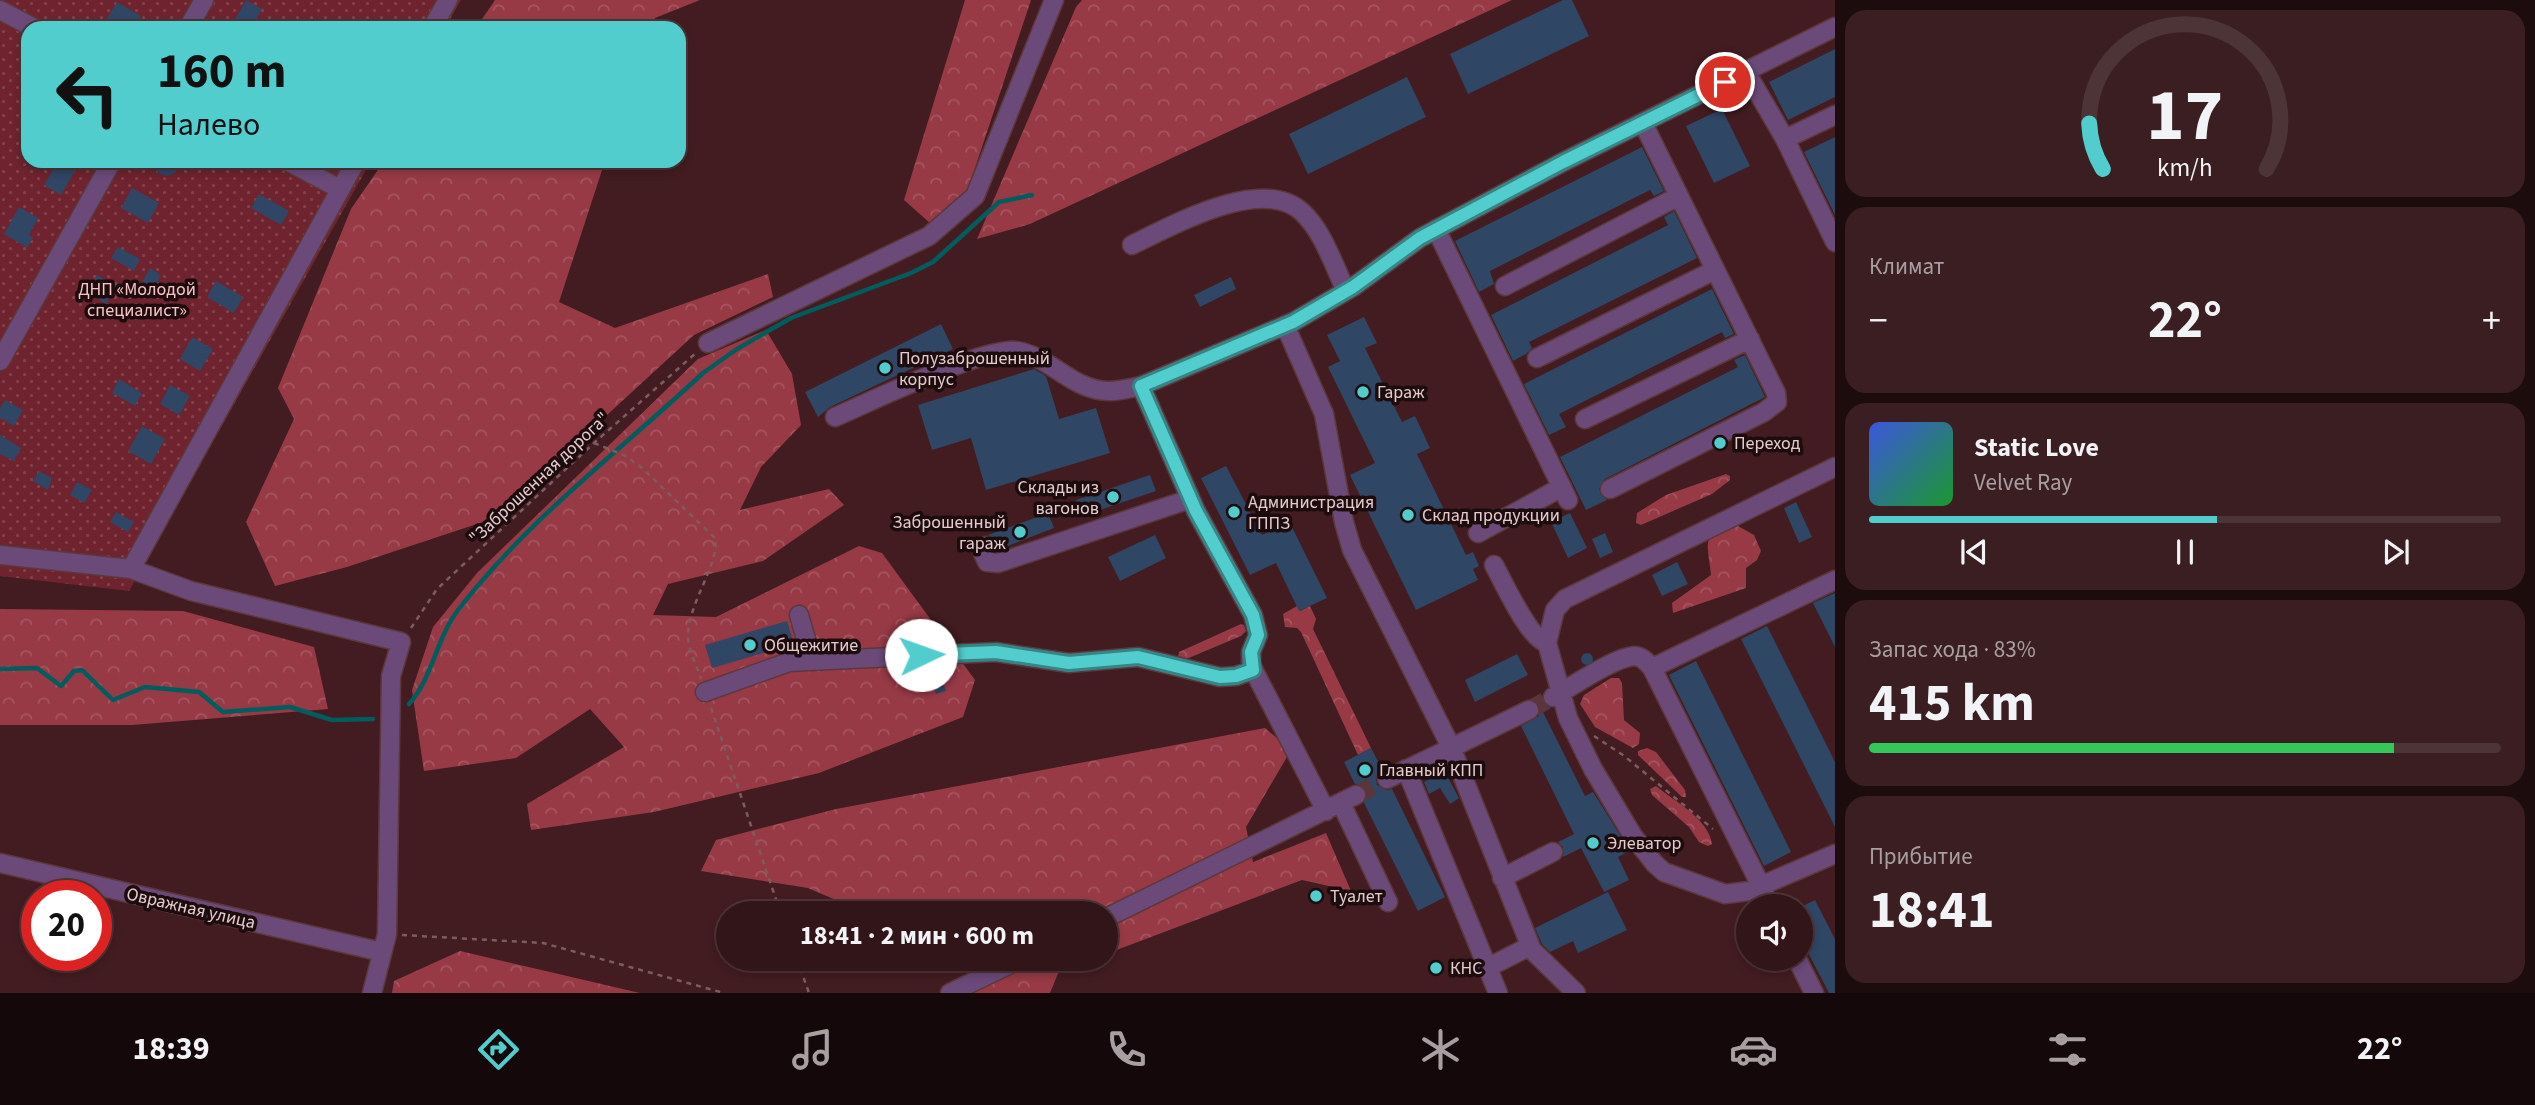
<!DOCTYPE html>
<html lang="ru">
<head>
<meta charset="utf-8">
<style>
  body { margin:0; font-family:"Source Sans 3",sans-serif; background:#3a1e21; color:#f1f3f6; height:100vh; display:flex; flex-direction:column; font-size:26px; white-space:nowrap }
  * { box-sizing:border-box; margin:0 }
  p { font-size:23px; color:#a89fa2 }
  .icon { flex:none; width:38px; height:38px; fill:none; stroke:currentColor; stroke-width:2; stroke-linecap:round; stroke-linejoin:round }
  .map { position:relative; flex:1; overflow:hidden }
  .panel { display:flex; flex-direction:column; gap:10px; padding:10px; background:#1c0c0d; width:700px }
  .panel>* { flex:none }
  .hud { position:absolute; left:21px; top:21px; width:665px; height:147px; border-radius:21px; box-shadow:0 4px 10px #0003,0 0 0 2px #4d3437; background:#52cdcd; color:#111; overflow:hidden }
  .tools { position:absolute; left:1736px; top:894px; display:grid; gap:14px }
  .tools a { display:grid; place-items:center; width:77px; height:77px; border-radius:50%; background:#321518; box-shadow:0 4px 10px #0003,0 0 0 2px #4d3437; font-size:35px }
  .speed { position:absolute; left:21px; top:880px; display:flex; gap:14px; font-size:35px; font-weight:700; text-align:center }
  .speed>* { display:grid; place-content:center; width:91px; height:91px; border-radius:50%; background:#321518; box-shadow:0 4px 10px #0003,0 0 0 2px #4d3437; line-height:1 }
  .speed .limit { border:10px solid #d22; background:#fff; color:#111 }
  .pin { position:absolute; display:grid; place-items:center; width:60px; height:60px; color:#fff; margin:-30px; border:4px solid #fff; border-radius:50%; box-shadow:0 2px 7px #0007 }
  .me { position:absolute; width:77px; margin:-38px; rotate:87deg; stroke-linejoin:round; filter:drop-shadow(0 0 5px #0008) }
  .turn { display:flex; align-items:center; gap:24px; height:147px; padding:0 21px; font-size:32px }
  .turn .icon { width:91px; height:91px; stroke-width:2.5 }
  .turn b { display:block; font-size:49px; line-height:60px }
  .big { font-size:52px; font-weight:700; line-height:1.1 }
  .panel .tile { flex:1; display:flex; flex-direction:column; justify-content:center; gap:10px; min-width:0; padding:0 24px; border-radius:21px; background:#3a1e21 }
  .panel .dial { align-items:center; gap:0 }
  .dial svg { height:182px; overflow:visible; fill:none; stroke:#4d3437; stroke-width:7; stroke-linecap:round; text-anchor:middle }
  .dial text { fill:#f1f3f6; stroke:none }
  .song { display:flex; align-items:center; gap:21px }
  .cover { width:84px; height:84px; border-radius:10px; background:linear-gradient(135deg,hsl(230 70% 55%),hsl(130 70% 35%)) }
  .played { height:7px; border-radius:4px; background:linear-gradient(90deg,#52cdcd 55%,#4d3437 55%) }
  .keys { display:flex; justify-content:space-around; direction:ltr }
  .heat { display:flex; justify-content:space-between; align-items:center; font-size:38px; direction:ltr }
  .charge { height:10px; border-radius:5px; background:linear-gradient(90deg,#34c759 83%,#4d3437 0) }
  .trip { position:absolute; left:716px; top:901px; width:402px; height:70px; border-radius:35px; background:#321518; box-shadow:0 4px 10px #0003,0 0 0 2px #4d3437; font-weight:700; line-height:70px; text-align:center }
  .tabs { display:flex; height:112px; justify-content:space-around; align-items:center; background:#14080a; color:#a89fa2 }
  .tabs .icon { width:49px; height:49px }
  .tabs .active { color:#52cdcd }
  .tabs b { font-size:32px; color:#f1f3f6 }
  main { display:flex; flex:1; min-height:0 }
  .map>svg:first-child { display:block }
  .forest { fill:url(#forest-crowns) }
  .garden { fill:url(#garden-dots) }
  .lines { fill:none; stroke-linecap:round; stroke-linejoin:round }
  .stream { stroke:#005d5e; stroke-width:4.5 }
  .building { fill:#2f4664 }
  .minor-tunnel { stroke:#5a363a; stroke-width:18; stroke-dasharray:18 9; stroke-linecap:butt }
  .minor-casing { stroke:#5c383c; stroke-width:21 }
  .path { stroke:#7d5c5f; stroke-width:2.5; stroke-dasharray:5 5; stroke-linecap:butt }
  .minor { stroke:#6b4a79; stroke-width:18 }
  .route-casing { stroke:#358585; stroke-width:18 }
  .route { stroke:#52cdcd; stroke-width:12 }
  .poi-dot { fill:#52cdcd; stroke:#1d0c0e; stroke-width:2.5 }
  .labels { text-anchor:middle; stroke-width:7; stroke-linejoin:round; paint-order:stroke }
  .park-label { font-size:18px; fill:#f9c3c5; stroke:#1d0c0e }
  .poi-label { font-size:18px; fill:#e5cbcc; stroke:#1d0c0e; text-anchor:start }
  .street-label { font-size:18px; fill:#e5cbcc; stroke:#1d0c0e }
</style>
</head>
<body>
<main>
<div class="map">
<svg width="1835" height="993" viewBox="0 0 1835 993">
  <defs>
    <pattern id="forest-crowns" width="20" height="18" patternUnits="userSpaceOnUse" patternTransform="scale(1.75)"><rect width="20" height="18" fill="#973a46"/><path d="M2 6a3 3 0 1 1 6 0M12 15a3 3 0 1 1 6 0" fill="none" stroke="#a55560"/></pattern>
    <pattern id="garden-dots" width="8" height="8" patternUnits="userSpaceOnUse" patternTransform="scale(1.75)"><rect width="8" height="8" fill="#6f232e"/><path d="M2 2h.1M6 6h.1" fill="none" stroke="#83424b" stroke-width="1.8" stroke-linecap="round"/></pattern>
  </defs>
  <rect width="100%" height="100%" fill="#421c20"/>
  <path class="forest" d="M495,0h205l-45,18 -4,10h-175z
    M965,0h66l-63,189 -38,34 -26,-23z
    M1082,0h430l-482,224 -53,15 99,-232z
    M384,161h221l-46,141 56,26 153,-54 5,23 -79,38 -199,183 -148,49 -72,19 -29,-64 48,-103 -16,-31 73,-179z
    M766,330l26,44 9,51 -40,42 -21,43 89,-21 15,16 -81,56 -95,23 -15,31 63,2 143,-71 23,7 93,127 -12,37 -144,56 -165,39 -123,18 -4,-26 97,-57 -34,-38 -74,49 -92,13 -12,-81 21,-63 44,-54 221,-214z
    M1726,474l4,2v4l-18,14 -71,31 -5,-2 1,-10 29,-18z
    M1738,526l16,9 7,16 -4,9 -11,8v20l-73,25 -1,-10 39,-28c-2,-27 -14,-45 27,-49z
    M1297,606l3,5 10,-5 6,13 -3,10 58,119 -13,7 -57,-123 -4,-4 -12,-1 -2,-13z
    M0,609l183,2 131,36 14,62 -196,16h-132z
    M1241,624l3,1 2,6 -5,5 -57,24 -6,-2 1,-6z
    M1611,678h8l3,5 2,37 16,13 -1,11 -6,4 -38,-21 -15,-23 4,-9z
    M1265,728l26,22 -45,77 7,35 73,-29 25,58 -49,-11 -196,74v-40l-240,-1 -58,-25 -107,-17 15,-31 120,-31z
    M1647,748l9,4 29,38 1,7h-4l-44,-42v-4z
    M1656,786c18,15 53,33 56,58l-4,2 -9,-4 -10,-15 -37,-32 -2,-6z
    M460,951l180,42h-248l2,-12z
    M969,959h123l-33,12 -9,22h-79z"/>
  <path class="garden" d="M0,0h461l-16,28h-417v133h343l-242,430 -129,-15z"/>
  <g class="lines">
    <path class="stream" d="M0,669l37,-1 24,18 13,-15 8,-1 31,30 32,-13 54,5 24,20 67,-5 42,13 41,-1
      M409,704c24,-27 27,-65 49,-94 70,-91 162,-159 245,-237l34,-24 54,-31 120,-45 22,-11 66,-60 33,-7"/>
  </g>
  <path class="building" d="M246,0l16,9 -11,19h-21z
    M1563,0h9l17,36 -121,58 -18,-40z
    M117,2l24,14 -6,12h-15l-14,-8z
    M1835,49v48l-47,23 -19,-38z
    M1407,77l19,40 -118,57 -19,-40z
    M1722,109l28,57 -36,17 -28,-57z
    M1835,137v78l-31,-63z
    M1642,147l22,44 -10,5 -4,-6 -160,81 4,13 -15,8 -24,-51z
    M58,161h10l10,5 -17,29 -17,-10z
    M149,161h34l-8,12 -8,3 -9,-3z
    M132,188l27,15 -11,20 -27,-15z
    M259,194l30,17 -8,14 -30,-17z
    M19,207l19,11 -9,17 4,3 -6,10 -23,-14z
    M1674,211l23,47 -168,84 3,6 -6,6 -13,7 -22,-46 177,-90 -4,-8z
    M118,247l22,12 -6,12 -23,-13z
    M150,268l11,7 -9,16 -11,-7z
    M97,275l19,11 -10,18 -19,-11z
    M1231,277l5,12 -36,18 -6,-12z
    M216,281l27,16 -9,16 -27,-16z
    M1712,289l22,45 -9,4 -3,-6 -163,82 7,13 -17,8 -25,-51z
    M1364,317l13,26 -12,5 37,74 13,-6 15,32 -13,6 49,101 7,-3 6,14 -6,3 5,11 -62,30 -66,-135 25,-12 -47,-96 12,-6 -13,-26z
    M941,324l12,25 -123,58 -12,10 -13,-25z
    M192,337l21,12 -13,22 -20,-12z
    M1745,355l20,42 -160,82 -6,10 8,11 -21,10 -26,-53 178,-90 -4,-7z
    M1034,369l12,7 13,43 37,-11 14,45 -124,37 -15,-52 -39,12 -14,-45z
    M119,379l23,14 -7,13 -23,-13z
    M170,385l20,11 -11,19 -19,-11z
    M5,400l18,10 -9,16 -14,-8v-10z
    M142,426l23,13 -14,25 -23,-13z
    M0,435l21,13 -7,13 -14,-7z
    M1226,466l36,69 27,-14 38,77 -28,13 -23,-48 -26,12 -49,-97z
    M39,471l13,7 -4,12 -15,-9z
    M1150,475l6,16 -74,25 -6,-16z
    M77,482l15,8 -8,13 -14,-8z
    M1796,502l16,35 -13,6 -15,-35z
    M116,512l18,10 -6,10 -18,-10z
    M1048,513l6,15 -57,22 -2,-10 -7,-5z
    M1570,513l17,35 -19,10 -17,-36z
    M1605,533l8,19 -13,6 -8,-19z
    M1155,535l11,23 -46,23 -12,-24z
    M1677,562l11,22 -26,12 -10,-21z
    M1835,593v54l-22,-44z
    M787,621l7,23 -82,24 -7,-23z
    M1767,626l68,136v65l-94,-188z
    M1581 659a6 6 0 1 1 12 0a6 6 0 1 1-12 0Z
    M1517,654l11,21 -53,27 -10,-22z
    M1696,661l95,191 -27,14 -95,-191z
    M942,679l4,12 -10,3 -4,-11z
    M1542,695l2,8 7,5 -8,4 42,84 8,-4 37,59 -12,6 11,23 -25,12 -23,-44 -18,9v-10l-5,-5 16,-8 -53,-108 18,-10v-10l-6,-6z
    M1371,748l11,21 -6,9 1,7 9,5 6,-1 53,108 -27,14 -54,-108 2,-14 -11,-5 -11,-22z
    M1441,765l18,33 -9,6 -10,-16 -11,6 -5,-12 10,-6 -4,-5z
    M1608,892l19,38 -49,23 -5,-12 -23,11 -8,-8 -7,-16z
    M1815,900l20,39v54h-6l-28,-54v-32z
    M1429 969a7 7 0 1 1 14 0a7 7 0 1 1-14 0Z"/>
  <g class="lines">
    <path class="minor-tunnel" d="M1529,710l24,-13
      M1356,795l31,-16"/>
    <g class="minor-casing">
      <path id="minor" d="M0,10l34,18
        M188,28l16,-28
        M432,28l16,-28
        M1746,72l39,67
        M1835,115l-50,24 50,103
        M287,161l53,28
        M1436,229l132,271
        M1132,245c41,-20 130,-70 170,-33 21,19 32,54 44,79
        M1505,286l174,-90
        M1285,325l39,89 20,108 8,28 99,197 81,203 44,43
        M708,343l221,-107 46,-40 79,-196
        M1537,358l178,-88
        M0,361l112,-200
        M1141,386l152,-64 60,-35 67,-49 143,-76 272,-135
        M835,417c35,-15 150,-71 182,-66 34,6 56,40 92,40 11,0 22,-3 32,-5l55,125 57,104 5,20 -7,17v13l75,146
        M1585,419l165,-80
        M1835,467l-270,132 -10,11 -8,33 21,75 25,51 40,67 22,28 9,8 61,22 24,-3 86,-37
        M1610,489l154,-77 13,-10 -1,-9 -133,-270
        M1478,533l84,-46
        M986,546l-3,7 4,9 11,1 192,-64
        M0,555l131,14 60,22 210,51 -10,34 -4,258 -15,59
        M1494,565c10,18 35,74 53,78
        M131,569l225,-408
        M799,615l13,45
        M1652,668l183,-88
        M705,692l84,-30 207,-10 73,11 69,-6 82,20 16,-1 17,-6
        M1553,697c20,-11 60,-39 81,-41 8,0 13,6 18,12l119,238
        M1406,769l92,224
        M1387,779l142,-69
        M1341,803l47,99
        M0,863l382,89
        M1502,878l51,-26
        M1106,918l250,-123
        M1797,959l17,34
        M1487,968l43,-22
        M950,993l71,-34"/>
    </g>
    <path class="path" d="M594,443l32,13 16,12 73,70c5,26 -27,64 -27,99 0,13 9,29 13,42
      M411,628l26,-39 157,-146 103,-91
      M711,708l70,206
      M1594,736l29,19 90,74
      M402,935l141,8 181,50
      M797,959l12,34"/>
    <use href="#minor" class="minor"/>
  </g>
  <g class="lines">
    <g class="route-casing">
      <path id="route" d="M921,655l75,-3 73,11 69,-6 82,20 16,-1 17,-6 -2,-18 7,-17 -5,-20 -57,-104 -55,-125 152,-64 60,-35 67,-49 143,-76 162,-80"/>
    </g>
    <use href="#route" class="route"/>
  </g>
  <g class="poi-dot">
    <circle cx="885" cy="368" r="7"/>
    <circle cx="1363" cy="392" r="7"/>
    <circle cx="1720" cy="443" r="7"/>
    <circle cx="1113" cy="497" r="7"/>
    <circle cx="1234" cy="512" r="7"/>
    <circle cx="1408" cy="515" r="7"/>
    <circle cx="1020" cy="532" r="7"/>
    <circle cx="750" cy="645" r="7"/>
    <circle cx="1365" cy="770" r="7"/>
    <circle cx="1593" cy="843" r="7"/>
    <circle cx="1316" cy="896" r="7"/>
    <circle cx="1436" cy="968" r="7"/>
  </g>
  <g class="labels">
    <g class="park-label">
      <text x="137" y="295">ДНП «Молодой<tspan x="137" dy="21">специалист»</tspan></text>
    </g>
    <g class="poi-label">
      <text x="899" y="364">Полузаброшенный<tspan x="899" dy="21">корпус</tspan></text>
      <text x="1377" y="398">Гараж</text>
      <text x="1734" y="449">Переход</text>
      <text x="1099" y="493" text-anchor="end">Склады из<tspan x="1099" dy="21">вагонов</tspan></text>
      <text x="1248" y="508">Администрация<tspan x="1248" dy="21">ГППЗ</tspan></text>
      <text x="1422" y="521">Склад продукции</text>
      <text x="1006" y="528" text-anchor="end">Заброшенный<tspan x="1006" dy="21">гараж</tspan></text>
      <text x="764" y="651">Общежитие</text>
      <text x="1379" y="776">Главный КПП</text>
      <text x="1607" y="849">Элеватор</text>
      <text x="1330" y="902">Туалет</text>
      <text x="1450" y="974">КНС</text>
    </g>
    <g class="street-label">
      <text transform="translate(539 478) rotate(-43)" y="6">"Заброшенная дорога"</text>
      <text transform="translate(191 908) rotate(13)" y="6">Овражная улица</text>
    </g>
  </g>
</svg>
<div class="tools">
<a><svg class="icon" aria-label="sound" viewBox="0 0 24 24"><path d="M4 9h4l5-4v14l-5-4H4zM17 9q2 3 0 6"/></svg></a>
</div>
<div class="speed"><div class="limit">20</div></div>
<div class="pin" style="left:1725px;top:82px;background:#d93025"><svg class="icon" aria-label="arrive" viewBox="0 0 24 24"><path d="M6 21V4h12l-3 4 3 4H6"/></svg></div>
<svg class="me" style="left:921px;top:655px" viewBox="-20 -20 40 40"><circle r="19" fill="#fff"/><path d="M0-13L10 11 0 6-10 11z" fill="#52cdcd"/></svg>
<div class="trip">18:41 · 2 мин · 600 m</div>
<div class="hud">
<div class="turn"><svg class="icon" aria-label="left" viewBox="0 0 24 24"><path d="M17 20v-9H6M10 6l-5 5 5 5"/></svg><div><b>160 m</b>Налево</div></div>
</div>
</div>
<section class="panel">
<div class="tile dial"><svg viewBox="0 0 100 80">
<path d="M14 69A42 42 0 1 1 86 69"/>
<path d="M14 69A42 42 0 0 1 8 49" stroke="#52cdcd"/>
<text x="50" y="56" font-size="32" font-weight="700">17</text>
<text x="50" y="72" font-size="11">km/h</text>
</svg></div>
<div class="tile"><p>Климат</p>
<div class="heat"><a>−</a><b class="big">22°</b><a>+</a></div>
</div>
<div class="tile">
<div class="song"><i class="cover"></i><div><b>Static Love</b><p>Velvet Ray</p></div></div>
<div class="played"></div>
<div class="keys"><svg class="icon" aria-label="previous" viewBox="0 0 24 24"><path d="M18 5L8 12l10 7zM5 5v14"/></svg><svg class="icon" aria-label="pause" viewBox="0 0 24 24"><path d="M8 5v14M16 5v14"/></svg><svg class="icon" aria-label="next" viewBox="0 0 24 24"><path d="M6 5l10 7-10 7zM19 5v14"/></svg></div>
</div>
<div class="tile"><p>Запас хода · 83%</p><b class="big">415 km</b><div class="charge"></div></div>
<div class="tile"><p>Прибытие</p><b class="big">18:41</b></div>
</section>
</main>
<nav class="tabs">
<b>18:39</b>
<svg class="icon active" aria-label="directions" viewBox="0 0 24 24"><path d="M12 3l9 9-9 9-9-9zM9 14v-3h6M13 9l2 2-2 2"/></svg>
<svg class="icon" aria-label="music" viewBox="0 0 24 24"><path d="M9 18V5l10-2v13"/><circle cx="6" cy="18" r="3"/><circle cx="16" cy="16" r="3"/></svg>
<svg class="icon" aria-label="phone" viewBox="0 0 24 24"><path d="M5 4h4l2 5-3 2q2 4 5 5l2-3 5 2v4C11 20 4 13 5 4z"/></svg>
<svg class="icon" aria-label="climate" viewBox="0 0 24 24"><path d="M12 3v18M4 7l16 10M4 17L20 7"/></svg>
<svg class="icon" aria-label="car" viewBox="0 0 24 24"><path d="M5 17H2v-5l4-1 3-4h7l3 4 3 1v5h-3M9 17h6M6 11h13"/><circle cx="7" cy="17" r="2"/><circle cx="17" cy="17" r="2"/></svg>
<svg class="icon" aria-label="filters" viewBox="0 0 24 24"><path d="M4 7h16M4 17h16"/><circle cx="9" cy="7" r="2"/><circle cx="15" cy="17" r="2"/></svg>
<b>22°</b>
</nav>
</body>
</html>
